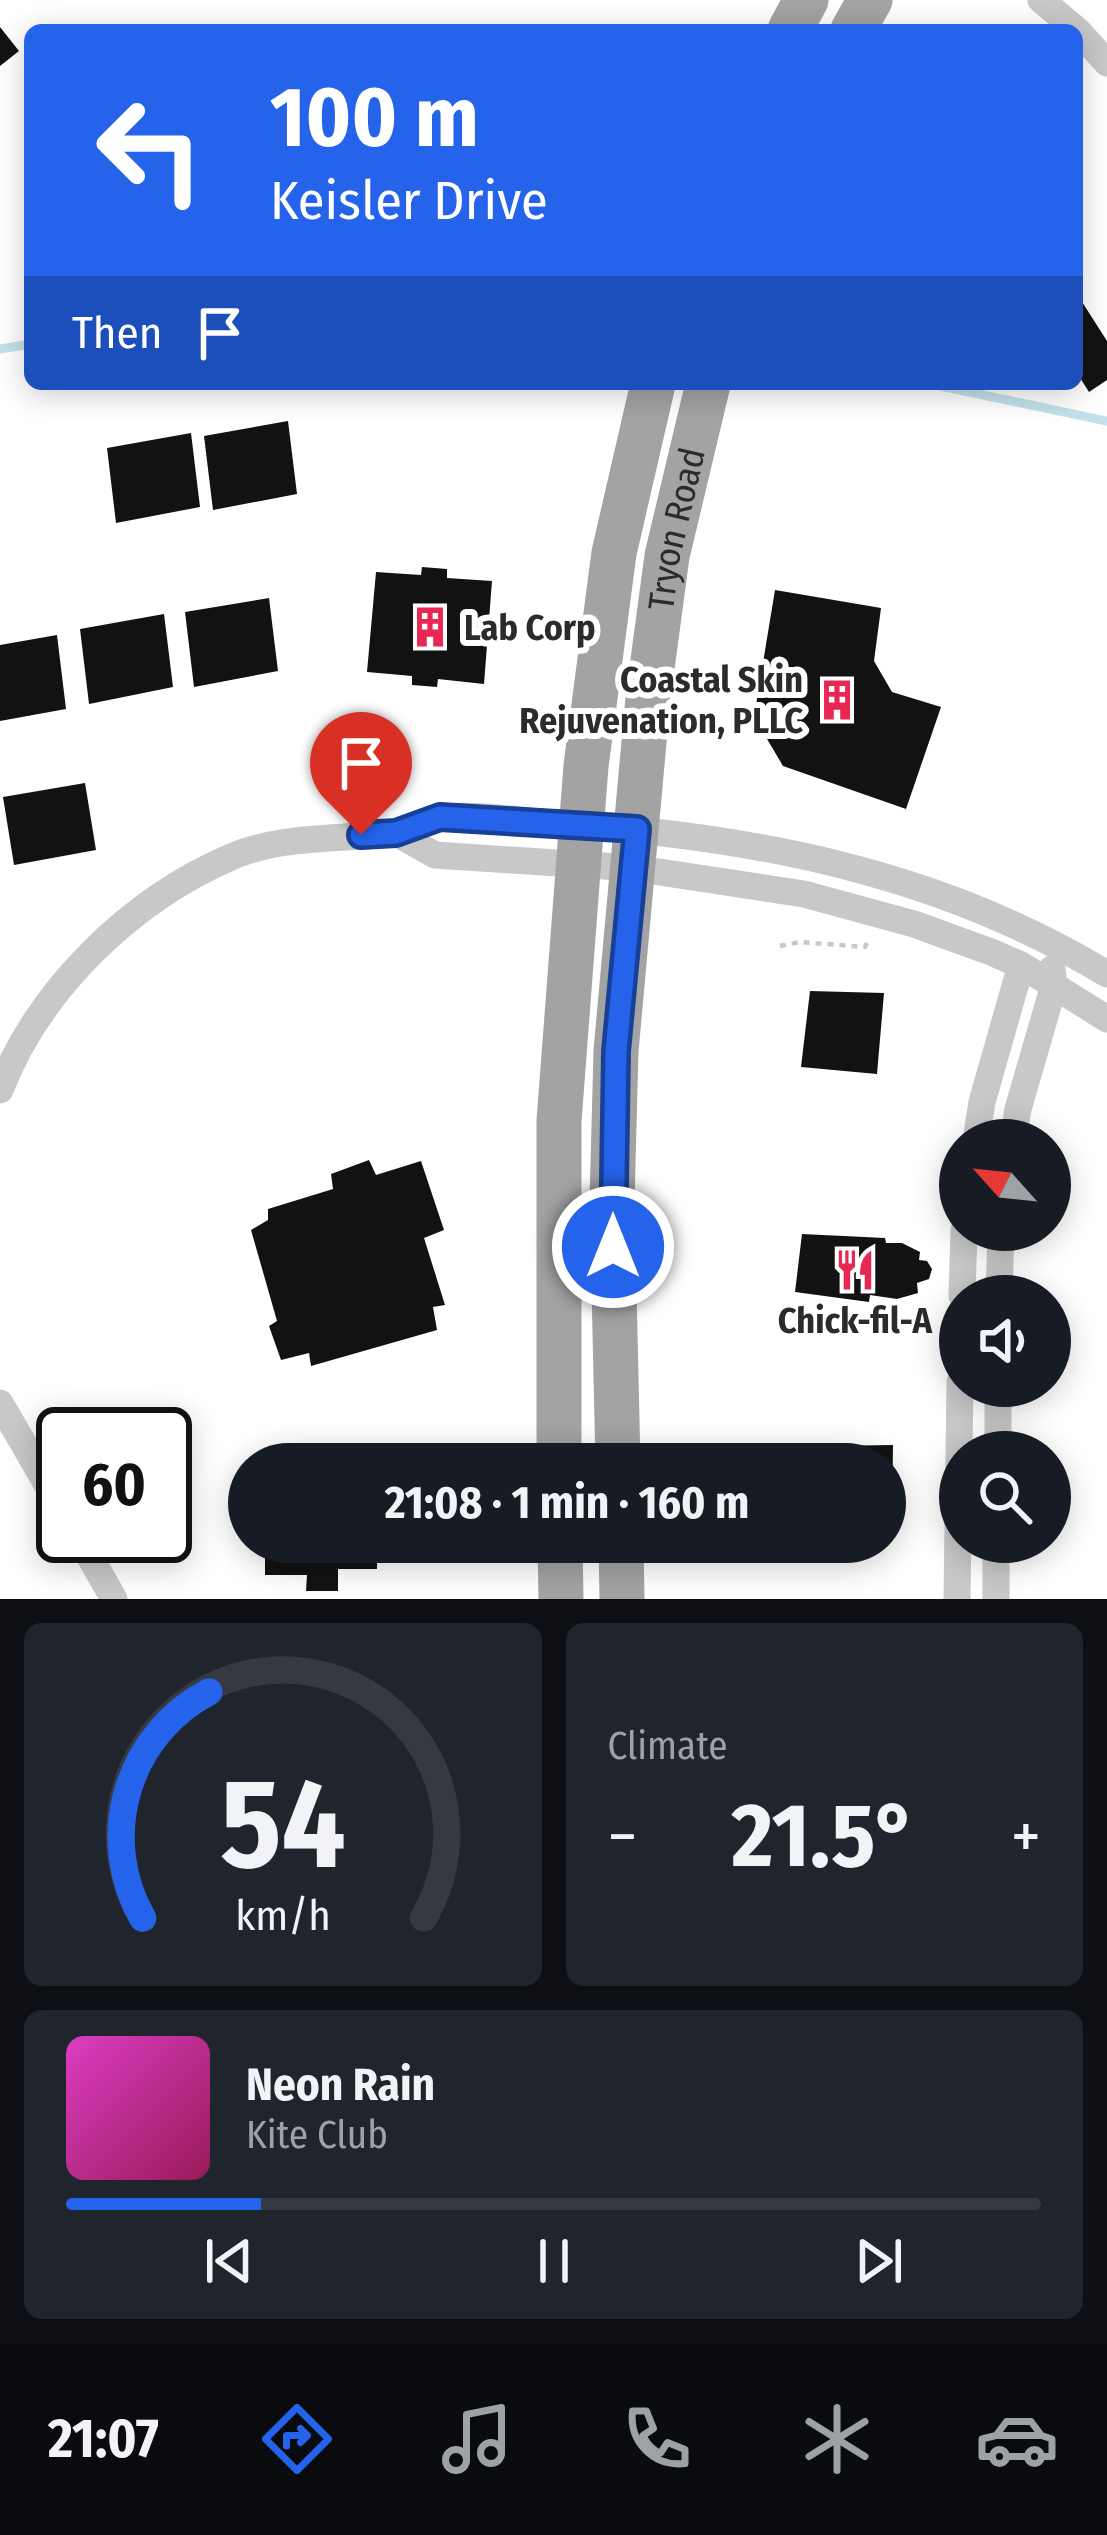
<!DOCTYPE html>
<html lang="en">
<head>
<meta charset="utf-8">
<style>
  body { margin:0; font-family:"Fira Sans Condensed",sans-serif; background:#20242c; color:#f1f3f6; height:100vh; display:flex; flex-direction:column; font-size:45px; white-space:nowrap }
  * { box-sizing:border-box; margin:0 }
  p { font-size:39px; color:#9ea1a6 }
  .icon { flex:none; width:66px; height:66px; fill:none; stroke:currentColor; stroke-width:2; stroke-linecap:round; stroke-linejoin:round }
  .map { position:relative; height:1599px; overflow:hidden }
  .details { display:flex; flex-direction:column; gap:24px; padding:24px; background:#0d0f14; flex:1 }
  .details>* { flex:none }
  .hud { position:absolute; left:24px; top:24px; width:1059px; height:366px; border-radius:18px; box-shadow:0 6px 30px #0003; background:#2563eb; color:#fff; overflow:hidden }
  .needle { width:78px; rotate:297deg }
  .fabs { position:absolute; left:939px; top:1119px; display:grid; gap:24px }
  .fabs a { display:grid; place-items:center; width:132px; height:132px; border-radius:50%; background:#171b24; box-shadow:0 6px 30px #0003; font-size:60px }
  .speed { position:absolute; left:36px; top:1407px; display:flex; gap:24px; font-size:60px; font-weight:700; text-align:center }
  .speed>* { display:grid; place-content:center; width:156px; height:156px; border-radius:50%; background:#171b24; box-shadow:0 6px 30px #0003; line-height:1 }
  .speed .limit { border:6px solid #111; border-radius:18px; background:#fff; color:#111 }
  .pin { position:absolute; display:grid; place-items:center; width:102px; height:102px; color:#fff; margin:-123px -51px; border-radius:50% 50% 50% 0; rotate:-45deg; box-shadow:0 0 12px #0007 }
  .pin .icon { rotate:45deg }
  .me { position:absolute; width:132px; margin:-66px; rotate:0deg; stroke-linejoin:round; filter:drop-shadow(0 0 9px #0008) }
  .turn { display:flex; align-items:center; gap:42px; height:252px; padding:0 48px; font-size:54px }
  .turn .icon { width:156px; height:156px; stroke-width:2.5 }
  .turn b { display:block; font-size:84px; line-height:102px }
  .then { display:flex; align-items:center; height:114px; padding:0 48px; background:#0003; gap:24px; font-size:45px }
  .big { font-size:90px; font-weight:700; line-height:1.1 }
  .details .card { flex:1; display:flex; flex-direction:column; justify-content:center; gap:18px; min-width:0; padding:0 42px; border-radius:18px; background:#20242c }
  .details .dial { align-items:center; gap:0 }
  .dial svg { height:312px; overflow:visible; fill:none; stroke:#363941; stroke-width:7; stroke-linecap:round; text-anchor:middle }
  .dial text { fill:#f1f3f6; stroke:none }
  .song { display:flex; align-items:center; gap:36px }
  .cover { width:144px; height:144px; border-radius:18px; background:linear-gradient(135deg,hsl(310 70% 55%),hsl(330 70% 35%)) }
  .played { height:12px; border-radius:6px; background:linear-gradient(90deg,#2563eb 20%,#363941 20%) }
  .keys { display:flex; justify-content:space-around; direction:ltr }
  .heat { display:flex; justify-content:space-between; align-items:center; font-size:66px; direction:ltr }
  .details .tiles { flex:1; display:grid; gap:24px; grid-template-columns:1fr 1fr }
  .card:last-child { grid-column:span 2 }
  .trip { position:absolute; left:228px; top:1443px; width:678px; height:120px; border-radius:60px; background:#171b24; box-shadow:0 6px 30px #0003; font-weight:700; line-height:120px; text-align:center }
  .tab-bar { display:flex; height:192px; justify-content:space-around; align-items:center; background:#090b0e; color:#9ea1a6 }
  .tab-bar .icon { width:84px; height:84px }
  .tab-bar .active { color:#2563eb }
  .tab-bar b { font-size:54px; color:#f1f3f6 }
  .map>svg:first-child { display:block }
  .lines { fill:none; stroke-linecap:round; stroke-linejoin:round }
  .stream { stroke:#c3e1eb; stroke-width:9 }
  .building { fill:#121212 }
  .path { stroke:#c8c8c8; stroke-width:4.5; stroke-dasharray:6 6; stroke-linecap:butt }
  .street { stroke:#c8c8c8; stroke-width:27 }
  .primary { stroke:#a3a3a3; stroke-width:45 }
  .route-casing { stroke:#184099; stroke-width:30 }
  .route { stroke:#2563eb; stroke-width:21 }
  .labels { text-anchor:middle; stroke-width:12; stroke-linejoin:round; paint-order:stroke }
  .street-label { font-size:36px; fill:#2b2b2b; stroke:#fff }
  .poi-label { font-size:36px; font-weight:bold; fill:#2b2b2b; stroke:#fff; text-anchor:start }
</style>
</head>
<body>
<div class="map">
<svg width="1107" height="1599" viewBox="0 0 1107 1599">
  <rect width="100%" height="100%" fill="#fff"/>
  <g class="lines">
    <path class="stream" d="M0,349l30,-5
      M931,384l176,37"/>
  </g>
  <path class="building" d="M0,27l19,24 -19,15z
    M1077,294l30,47v39l-18,12 -12,-19z
    M288,421l9,73 -84,16 -9,-74z
    M191,433l9,74 -84,16 -9,-75z
    M422,567l25,2v9l45,3 -8,103 -46,-5 -1,8 -25,-2v-9l-45,-4 9,-100 45,3z
    M775,590l106,18 -7,53 18,31 49,15 -35,102 -123,-43 -29,-49z
    M269,598l9,73 -84,16 -9,-75z
    M164,614l9,73 -84,17 -9,-75z
    M57,635l9,74 -66,12v-76z
    M85,783l11,67 -82,15 -11,-68z
    M810,991l74,2 -7,81 -76,-7z
    M369,1160l7,15 45,-14 23,69 -20,8 21,67 -12,2 4,23 -126,36 -2,-13 -28,7 -12,-34 8,-5 -26,-91 17,-10v-11l65,-20 -2,-15z
    M802,1234l83,4 1,5h16l18,9 -1,8 8,1 5,8 -3,10 -12,4 1,10 -21,6 -27,-4 -1,7 -74,-10z
    M893,1445l-1,77h-7v-58h-131v-17z
    M257,1542h120v27h-39v22h-32l1,-16h-42v-25l-8,4z"/>
  <g class="lines">
    <path class="path" d="M780,946l20,-4 65,5 3,-6"/>
    <path class="street" d="M1041,0l37,31 29,32
      M396,833l39,22 198,13 171,26 110,30 77,28 30,13 86,54
      M0,1090c39,-101 131,-190 231,-233 51,-22 107,-17 161,-24 18,-2 34,-15 51,-16 38,-3 80,4 118,7 192,12 380,49 546,150
      M976,1140l6,-38 39,-137
      M1013,1140l5,-31 36,-124 -2,-16
      M962,1296l2,-66
      M999,1296l2,-66
      M0,1403l63,109
      M998,1452v-66
      M78,1536l36,63
      M957,1599l3,-217
      M996,1599v-57"/>
    <g class="primary">
      <path d="M790,30l16,-30"/>
      <path d="M853,30l17,-30"/>
      <path d="M559,1464v-343l27,-355 28,-213 39,-169"/>
      <path id="s1" d="M618,1464l-6,-263 4,-150 32,-353 19,-142 41,-172"/>
      <path d="M560,1542l1,57"/>
      <path d="M621,1542l1,57"/>
    </g>
  </g>
  <g class="lines">
    <g class="route-casing">
      <path id="route" d="M361,835l35,-2 44,-16 197,12 -21,222 -3,196"/>
    </g>
    <use href="#route" class="route"/>
  </g>
  <defs>
    <g id="building-bare" transform="scale(3.24)"><path d="M-4-6H4V6H1V3H-1V6H-4ZM-2.5-4.3h1.7v1.8h-1.7ZM.8-4.3h1.7v1.8H.8ZM-2.5-1h1.7V.8h-1.7ZM.8-1h1.7V.8H.8Z" fill="#e92753" stroke="#fff" stroke-width="2.5" paint-order="stroke"/></g>
    <g id="restaurant-bare" transform="scale(3.24)"><path d="M-5-6h1v4h1v-4h1v4h1v-4h1v5L-1.5 .5V6h-2V.5L-5-1ZM5-6V6H3V1.5H1.5Q1.5-4 5-6Z" fill="#e92753" stroke="#fff" stroke-width="2.5" paint-order="stroke"/></g>
  </defs>
  <g fill-rule="evenodd">
    <use href="#building-bare" x="430" y="627"/>
    <use href="#building-bare" x="837" y="700"/>
    <use href="#restaurant-bare" x="855" y="1270"/>
  </g>
  <g class="labels">
    <g class="street-label">
      <text dy="13" stroke="none"><textPath href="#s1" startOffset="939">Tryon Road</textPath></text>
    </g>
    <g class="poi-label">
      <text x="464" y="640">Lab Corp</text>
      <text x="803" y="692" text-anchor="end">Coastal Skin<tspan x="803" dy="41">Rejuvenation, PLLC</tspan></text>
      <text x="855" y="1333" text-anchor="middle">Chick-fil-A</text>
    </g>
  </g>
</svg>
<div class="fabs">
<a><svg class="needle" viewBox="-14 -14 28 28"><path d="M0-13l5 13h-10z" fill="#e53935"/><path d="M0 13l5-13h-10z" fill="#9ea1a6"/></svg></a>
<a><svg class="icon" aria-label="sound" viewBox="0 0 24 24"><path d="M4 9h4l5-4v14l-5-4H4zM17 9q2 3 0 6"/></svg></a>
<a><svg class="icon" aria-label="search" viewBox="0 0 24 24"><circle cx="10" cy="10" r="6"/><path d="M15 15l6 6"/></svg></a>
</div>
<div class="speed"><div class="limit">60</div></div>
<div class="pin" style="left:361px;top:835px;background:#d93025"><svg class="icon" aria-label="arrive" viewBox="0 0 24 24"><path d="M6 21V4h12l-3 4 3 4H6"/></svg></div>
<svg class="me" style="left:613px;top:1247px" viewBox="-20 -20 40 40"><circle r="17" fill="#2563eb" stroke="#fff" stroke-width="3"/><path d="M0-11L8 9 0 5-8 9z" fill="#fff"/></svg>
<div class="trip">21:08 · 1 min · 160 m</div>
<div class="hud">
<div class="turn"><svg class="icon" aria-label="left" viewBox="0 0 24 24"><path d="M17 20v-9H6M10 6l-5 5 5 5"/></svg><div><b>100 m</b>Keisler Drive</div></div>
<div class="then">Then<svg class="icon" aria-label="arrive" viewBox="0 0 24 24"><path d="M6 21V4h12l-3 4 3 4H6"/></svg></div>
</div>
</div>
<section class="details">
<div class="tiles">
<div class="card dial"><svg viewBox="0 0 100 80">
<path d="M14 69A42 42 0 1 1 86 69"/>
<path d="M14 69A42 42 0 0 1 31 11" stroke="#2563eb"/>
<text x="50" y="56" font-size="32" font-weight="700">54</text>
<text x="50" y="72" font-size="11">km/h</text>
</svg></div>
<div class="card"><p>Climate</p>
<div class="heat"><a>−</a><b class="big">21.5°</b><a>+</a></div>
</div>
<div class="card">
<div class="song"><i class="cover"></i><div><b>Neon Rain</b><p>Kite Club</p></div></div>
<div class="played"></div>
<div class="keys"><svg class="icon" aria-label="previous" viewBox="0 0 24 24"><path d="M18 5L8 12l10 7zM5 5v14"/></svg><svg class="icon" aria-label="pause" viewBox="0 0 24 24"><path d="M8 5v14M16 5v14"/></svg><svg class="icon" aria-label="next" viewBox="0 0 24 24"><path d="M6 5l10 7-10 7zM19 5v14"/></svg></div>
</div>
</div>
</section>
<nav class="tab-bar">
<b>21:07</b>
<svg class="icon active" aria-label="directions" viewBox="0 0 24 24"><path d="M12 3l9 9-9 9-9-9zM9 14v-3h6M13 9l2 2-2 2"/></svg>
<svg class="icon" aria-label="music" viewBox="0 0 24 24"><path d="M9 18V5l10-2v13"/><circle cx="6" cy="18" r="3"/><circle cx="16" cy="16" r="3"/></svg>
<svg class="icon" aria-label="phone" viewBox="0 0 24 24"><path d="M5 4h4l2 5-3 2q2 4 5 5l2-3 5 2v4C11 20 4 13 5 4z"/></svg>
<svg class="icon" aria-label="climate" viewBox="0 0 24 24"><path d="M12 3v18M4 7l16 10M4 17L20 7"/></svg>
<svg class="icon" aria-label="car" viewBox="0 0 24 24"><path d="M5 17H2v-5l4-1 3-4h7l3 4 3 1v5h-3M9 17h6M6 11h13"/><circle cx="7" cy="17" r="2"/><circle cx="17" cy="17" r="2"/></svg>
</nav>
</body>
</html>
